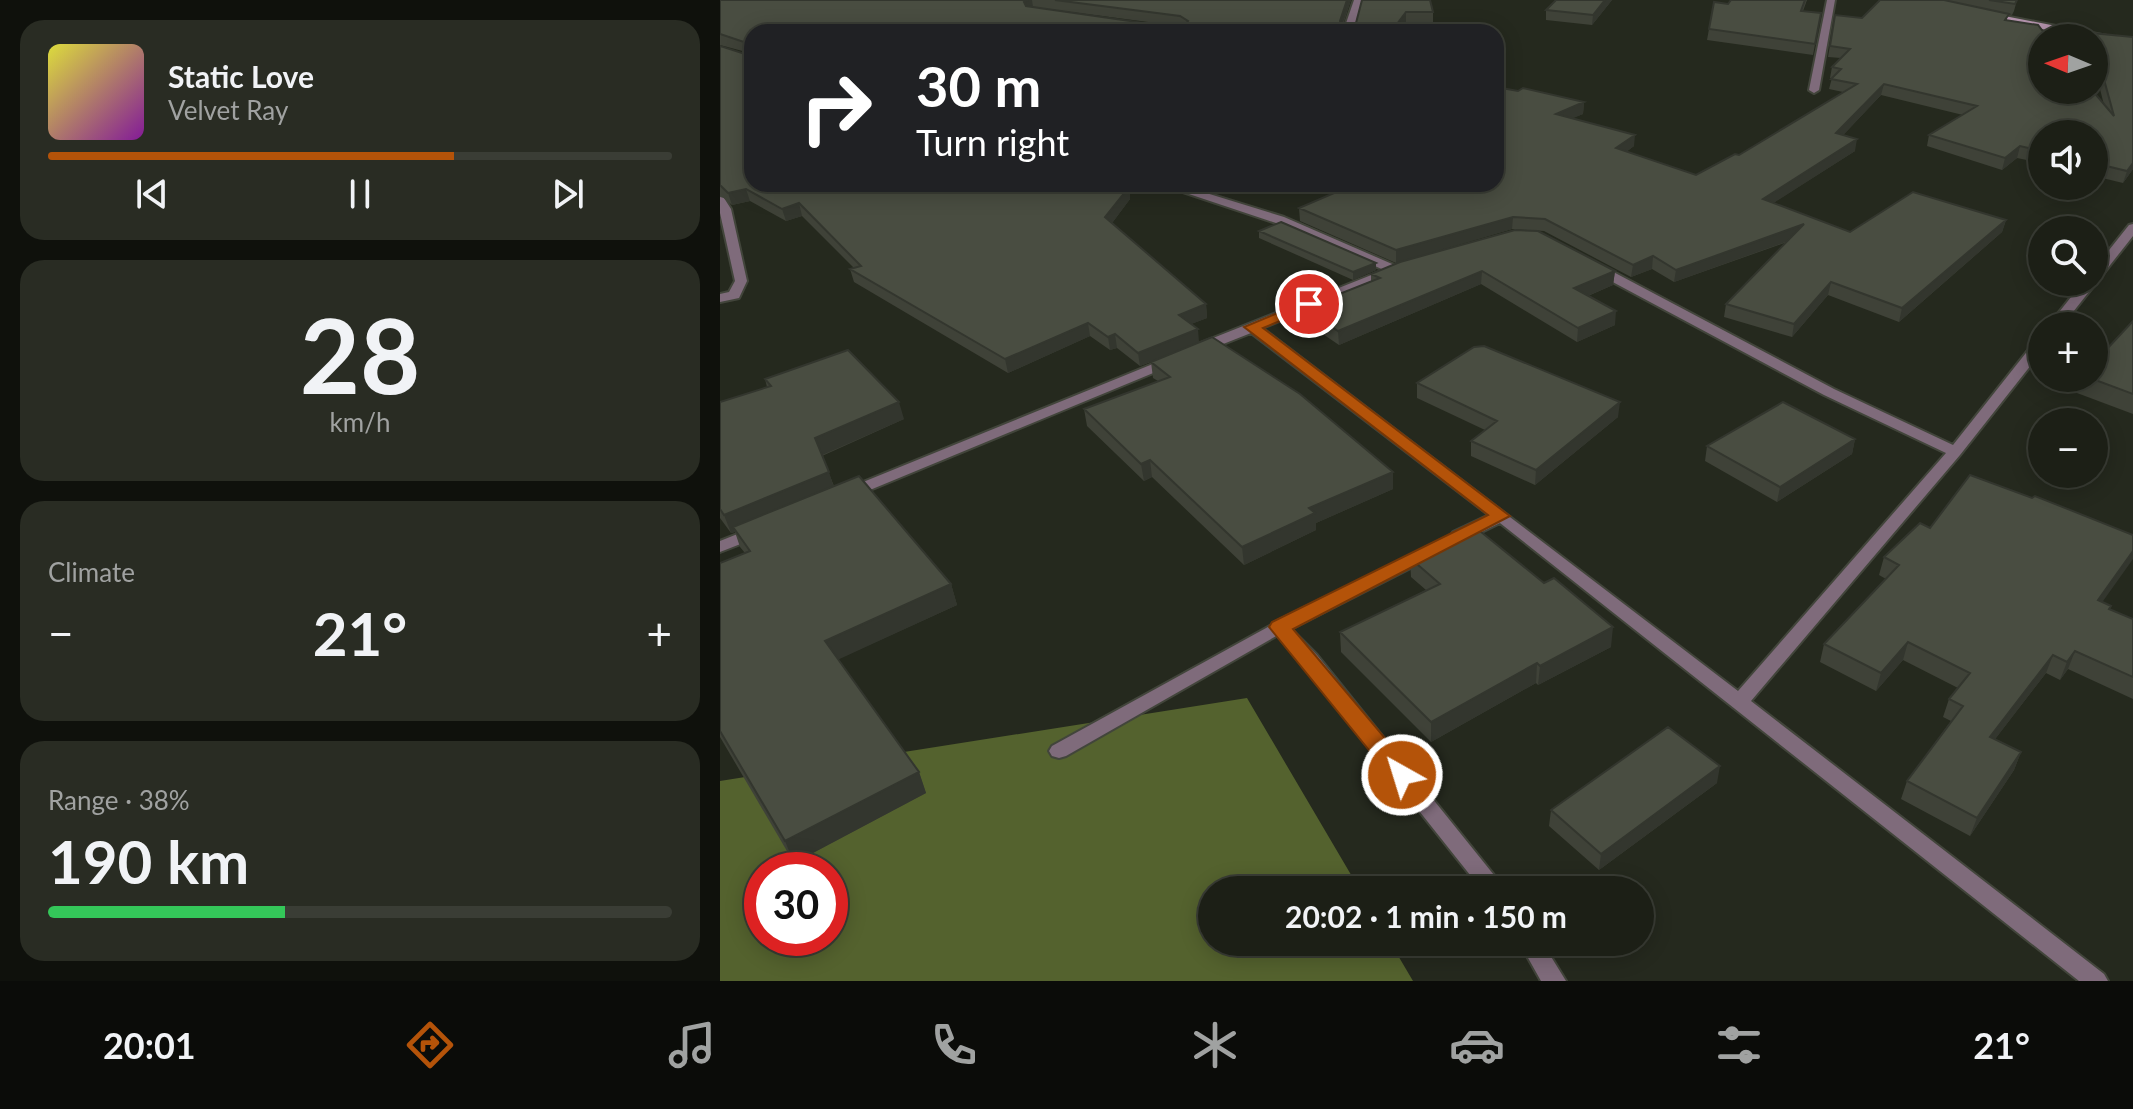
<!DOCTYPE html>
<html lang="en">
<head>
<meta charset="utf-8">
<style>
  body { margin:0; font-family:Lato,sans-serif; background:#292c23; color:#f1f3f6; height:100vh; display:flex; flex-direction:column; font-size:30px; white-space:nowrap }
  * { box-sizing:border-box; margin:0 }
  p { font-size:26px; color:#a0a2a1 }
  .icon { flex:none; width:44px; height:44px; fill:none; stroke:currentColor; stroke-width:2; stroke-linecap:round; stroke-linejoin:round }
  .map { position:relative; flex:1; overflow:hidden }
  .panel { display:flex; flex-direction:column; gap:20px; padding:20px; background:#0f110c; width:720px }
  .panel>* { flex:none }
  .guide { position:absolute; left:24px; top:24px; width:760px; height:168px; border-radius:24px; box-shadow:0 4px 20px #0003,0 0 0 2px #3a3d35; background:#202124; color:#fff; overflow:hidden }
  .needle { width:52px; rotate:272deg }
  .buttons { position:absolute; left:1308px; top:24px; display:grid; gap:16px }
  .buttons a { display:grid; place-items:center; width:80px; height:80px; border-radius:50%; background:#1c1f16; box-shadow:0 4px 20px #0003,0 0 0 2px #3a3d35; font-size:40px }
  .speed { position:absolute; left:24px; top:852px; display:flex; gap:16px; font-size:40px; font-weight:700; text-align:center }
  .speed>* { display:grid; place-content:center; width:104px; height:104px; border-radius:50%; background:#1c1f16; box-shadow:0 4px 20px #0003,0 0 0 2px #3a3d35; line-height:1 }
  .speed .limit { border:12px solid #d22; background:#fff; color:#111 }
  .pin { position:absolute; display:grid; place-items:center; width:68px; height:68px; color:#fff; margin:-34px; border:4px solid #fff; border-radius:50%; box-shadow:0 2px 8px #0007 }
  .me { position:absolute; width:88px; margin:-44px; rotate:321deg; stroke-linejoin:round; filter:drop-shadow(0 0 6px #0008) }
  .turn { display:flex; align-items:center; gap:28px; height:168px; padding:0 40px; font-size:36px }
  .turn .icon { width:104px; height:104px; stroke-width:2.5 }
  .turn b { display:block; font-size:56px; line-height:68px }
  .big { font-size:60px; font-weight:700; line-height:1.1 }
  .panel .widget { flex:1; display:flex; flex-direction:column; justify-content:center; gap:12px; min-width:0; padding:0 28px; border-radius:24px; background:#292c23 }
  .panel .dial { align-items:center; gap:0 }
  .dial b { font-size:104px; line-height:1 }
  .song { display:flex; align-items:center; gap:24px }
  .cover { width:96px; height:96px; border-radius:12px; background:linear-gradient(135deg,hsl(60 70% 55%),hsl(290 70% 35%)) }
  .played { height:8px; border-radius:4px; background:linear-gradient(90deg,#b45309 65%,#3a3d35 65%) }
  .keys { display:flex; justify-content:space-around; direction:ltr }
  .heat { display:flex; justify-content:space-between; align-items:center; font-size:44px; direction:ltr }
  .charge { height:12px; border-radius:6px; background:linear-gradient(90deg,#34c759 38%,#3a3d35 0) }
  .trip { position:absolute; left:478px; top:876px; width:456px; height:80px; border-radius:40px; background:#1c1f16; box-shadow:0 4px 20px #0003,0 0 0 2px #3a3d35; font-weight:700; line-height:80px; text-align:center }
  .menu { display:flex; height:128px; justify-content:space-around; align-items:center; background:#0b0c09; color:#a0a2a1 }
  .menu .icon { width:56px; height:56px }
  .menu .on { color:#b45309 }
  .menu b { font-size:36px; color:#f1f3f6 }
  main { display:flex; flex:1; min-height:0 }
  .map>svg:first-child { display:block }
  .forest { fill:#54622e; fill-rule:evenodd }
  .lines { fill:none; stroke-linecap:round; stroke-linejoin:round }
  .lane-casing { stroke:#42453b; stroke-width:4 }
  .street-casing { stroke:#42453b; stroke-width:4 }
  .secondary-casing { stroke:#42453b; stroke-width:4 }
  .lane { fill:#7f6b7b; fill-rule:evenodd }
  .street { fill:#7f6b7b; fill-rule:evenodd }
  .secondary { fill:#b191aa; fill-rule:evenodd }
  .wall { fill:#3f4238; fill-rule:evenodd }
  .shaded-wall { fill:#33362e }
  .building { fill:#494d41; stroke:#33362e; stroke-width:2 }
  .route { fill:#b45309; stroke:#753606; stroke-width:2 }
</style>
</head>
<body>
<main>
<section class="panel">
<div class="widget">
<div class="song"><i class="cover"></i><div><b>Static Love</b><p>Velvet Ray</p></div></div>
<div class="played"></div>
<div class="keys"><svg class="icon" aria-label="previous" viewBox="0 0 24 24"><path d="M18 5L8 12l10 7zM5 5v14"/></svg><svg class="icon" aria-label="pause" viewBox="0 0 24 24"><path d="M8 5v14M16 5v14"/></svg><svg class="icon" aria-label="next" viewBox="0 0 24 24"><path d="M6 5l10 7-10 7zM19 5v14"/></svg></div>
</div>
<div class="widget dial"><b>28</b><p>km/h</p></div>
<div class="widget"><p>Climate</p>
<div class="heat"><a>−</a><b class="big">21°</b><a>+</a></div>
</div>
<div class="widget"><p>Range · 38%</p><b class="big">190 km</b><div class="charge"></div></div>
</section>
<div class="map">
<svg width="1413" height="981" viewBox="0 0 1413 981">
  <rect width="100%" height="100%" fill="#25291e"/>
  <path class="forest" d="M527,698l113,192h-148v52h178l23,39h-693v-200zM42,870h68v68h-68z"/>
  <g class="lines">
    <g class="lane-casing">
      <path id="lane" d="M559,621l6,2 3,4 -3,4 -219,125 -7,2 -7,-2 -3,-5 3,-5z"/>
    </g>
    <g class="street-casing">
      <path id="street" d="M634,0h8l-9,32h-10z
        M1107,0h8l-16,90 -5,3 -5,-3z
        M439,184h18l107,33 115,50v6l-137,55 476,363 208,-238 -122,-58 -230,-123v-6h8l232,123 119,56 84,-106 5,-1v13l-82,104 -209,246 353,273 4,7h-29l-579,-458 -35,17h-12l-2,-4 2,-4 36,-17 -238,-182 -48,19h-10l-2,-3 2,-3 191,-76 -108,-47z
        M0,197l4,1 7,11 16,72 -8,17 -19,4v-8l9,-2 6,-11 -15,-68z
        M1413,224v12l-71,90h-14l35,-44h11v-13l35,-44z
        M450,357l5,1 2,3 -2,3 -322,133h-12l-2,-3 2,-3z
        M35,527l6,1 2,4 -2,4 -41,16v-11z
        M708,547l8,5 -2,4 -143,73 26,26 189,235h-24l-179,-225 -33,-38 3,-4z
        M799,942h23l24,39h-25z"/>
    </g>
    <g class="secondary-casing">
      <path id="secondary" d="M1269,13l144,28v6l-147,-29v-4z"/>
    </g>
    <use href="#lane" class="lane"/>
    <use href="#street" class="street"/>
    <use href="#secondary" class="secondary"/>
  </g>
  <path class="wall" d="M0,0h631l-8,25 13,-2 6,-23 71,12v10h-27l-8,10h-646l377,155 1,12 -18,24 94,81 1,14 -16,6 8,18 194,130v17l-77,34v7l-72,35 -92,-88 -8,4 -57,-55 -3,-17 74,-28 -5,-3 -2,-16 -11,4 -23,-18 -7,2 -20,-14 -82,37 -154,-91 -4,-13 4,-1 -52,-52 -16,5 -36,-20 -18,4 -12,-10v-149l28,9 2,-2 -30,-8zM313,7l138,18h-13z
    M892,0l-20,25 -46,-5v-10z
    M1011,0h76l-4,11 18,2 -8,42 -106,-15 2,-11z
    M1160,0h137l-3,11 -2,4 -5,-1v6l97,85 -10,-40v-27h-4l1,-5 42,4v132l-10,14 -29,-7v-42h-52v29l-25,-5 -15,12 -75,-24 2,-11 34,-20 -82,-20 -38,40 12,16 -82,52 77,29 156,-12 -4,12 -103,90 -71,-27 -36,42 -68,-20 2,-13 61,-62 -113,40 -22,-13 -21,8 -87,-46 -32,-2 -116,34 -96,-42 -1,-13 285,-106 -1,12 -11,4 62,28 -8,6 70,23 43,-20 104,-63 -14,-3 3,-11h-2l2,-11 9,-9 -13,-1 7,-42 27,3z
    M539,231l117,39 -23,10 -94,-42z
    M680,262l215,9 -2,14 -25,11 27,29 -38,17 -96,-58 -142,61 -34,-23 -1,-14 67,-27v-7z
    M1413,321v93l-80,-30 2,-6h39l12,-28z
    M45,379l139,40 -82,37 12,30 117,98 6,21 -119,54 81,113 7,21 -132,70 -74,-126v-174l25,-10 -5,-6 -5,-15 -4,1 -11,-15v-116l47,-15z
    M697,383l201,34 -83,68 -64,-29v-15l14,-11 -68,-32z
    M1135,439l-3,15 -75,48 -72,-41 2,-15z
    M1164,557l218,45 8,7 23,10v80l-65,-30 -8,11 -14,-7 -51,66 26,13 -7,18 -44,66 -69,-37 6,-18 44,-60 -8,-4 6,-18 9,-11 -55,-28 -27,31 -56,-29 4,-18 62,-65 -7,-4z
    M690,558l201,89 -73,38 -2,-2 -105,59 -90,-90 -1,-20 86,-42 -15,-13z
    M997,783l-118,87 -50,-44 2,-16z"/>
  <path class="shaded-wall" d="M308,0h4l1,7 -7,5 -2,-10z
    M627,0h4l-11,31v-10z
    M885,0h7l-20,25 1,-10z
    M686,12v10l-8,10h-7z
    M503,23l1,9h-13z
    M1164,84l-3,11 -47,50 2,-12z
    M864,102l-1,12 -28,12 1,-12z
    M915,135l-1,11 -19,14 1,-12z
    M1137,139l-2,12 -94,60 2,-12z
    M1300,146l-3,12 -15,12 3,-12z
    M1413,163v6l-10,14 4,-12z
    M409,187l1,12 -23,31 -2,-13z
    M26,189l4,12 -18,4 -4,-12z
    M79,203l3,13 -16,5 -4,-12z
    M793,217l-1,12 -116,34v-13z
    M1286,220l-4,12 -103,90 3,-14z
    M1084,224l-2,12 -128,46 2,-12z
    M933,256l-1,13 -21,8 2,-12z
    M656,263v7l-23,10v-8z
    M762,271l-1,13 -142,61 -1,-14z
    M895,271l-2,14 -40,17 1,-14z
    M1111,282l-3,13 -36,42 2,-13z
    M486,304l1,14 -26,10 -2,-13z
    M896,311l-1,14 -38,17 1,-14z
    M368,323l2,13 -82,37 -3,-14z
    M478,329l1,13 -59,24 -2,-13z
    M395,334l2,14 -7,2 -2,-13z
    M179,402l5,17 -84,37 -5,-18z
    M900,402l-2,15 -83,68 1,-15z
    M1135,439l-3,15 -75,48 3,-15z
    M430,460l2,17 -8,4 -3,-17z
    M109,472l6,19 -102,36 2,5 -4,1 -7,-18z
    M673,472v17l-77,34v7l-72,35 -2,-18 67,-39z
    M1413,551v8l-42,59 7,-18z
    M231,584l6,21 -124,57 -8,-21z
    M893,627l-2,20 -73,38 2,-19z
    M1188,642l-5,18 -27,31 5,-18z
    M1355,651l-7,18 -8,11 7,-18z
    M1333,655l-7,18 -63,82 7,-18z
    M817,663l-1,20 -105,59v-20z
    M1301,752l-7,18 -44,66 7,-18z
    M1000,766l-3,17 -118,87 2,-16z
    M199,772l7,21 -132,70 -9,-22z"/>
  <path class="building" d="M0,0h308l-4,2 2,4 132,19h27l3,-4 -8,-5 -125,-16h292l-7,21 3,4 13,-2 6,-23h68l3,12h-27l-15,20h-87l5,-4 -86,-5 -12,9h-459v152h369l8,3 -24,30 101,87 -27,11 19,14 -60,24 -23,-19 -7,3 -20,-14 -83,36 -155,-90 11,-3 -62,-63 -17,6 -36,-20 -18,4 -8,-8v-139l28,9 4,-3 -2,-8 -30,-10z
    M836,0h49l-12,15 -47,-5z
    M1011,0h74l-4,11 20,2 -6,31 -106,-15 5,-27 14,2z
    M1160,0h64l65,14 -4,6 33,5 10,13h-6v52h50l22,26 -20,-73v-5h-1l-2,-5 42,4v126l-6,8 -33,-8v-29h-52v17l-22,-5 -15,12 -76,-23 48,-29 -93,-22 -48,49 21,6 -94,60 87,33 63,-40 93,28 -104,88 -71,-26 -37,42 -68,-20 78,-80 -128,46 -23,-14 -20,9 -88,-46 -32,-2 -117,33 -97,-42 56,-24h141v-97l22,4 5,-3 61,14 -28,12 79,21 -19,13 80,27 39,-21 4,1 118,-71 -26,-5 10,-10 -9,-2 18,-18 -20,-3 5,-31 27,3z
    M1269,0h28l-2,4z
    M561,222l95,41 -23,9 -94,-41z
    M795,230l23,1 77,40 -41,17 42,23 -38,17 -96,-57 -144,60 -34,-23 76,-30 -9,-4 29,-12z
    M1413,321v73l-43,-16h4v-33l12,5z
    M492,337l88,57 93,78 -84,36 6,5 -73,34 -92,-87 -9,4 -57,-55 86,-32 -19,-15z
    M764,346l136,56 -84,68 -65,-29 26,-20 -80,-38 57,-36z
    M128,350l51,52 -84,36 14,34 -105,43 -4,-6v-107l51,-16 -6,-7z
    M1063,402l72,37 -75,48 -73,-41z
    M1250,475l62,23 3,-2 98,39v16l-35,49 13,6 -2,3 24,10v58l-58,-26 -8,11 -14,-7 -63,82 31,15 -44,66 -70,-37 56,-75 -14,-7 21,-26 -62,-31 -27,31 -57,-29 75,-79 -15,-8 36,-34 10,5z
    M139,476l92,108 -126,57 94,131 -134,69 -65,-110v-168l30,-12 -17,-24z
    M755,527l69,56 10,-5 59,49 -73,39 -3,-3 -106,59 -91,-90 100,-48 -30,-26z
    M948,727l52,39 -119,88 -50,-44z"/>
  <path class="route" d="M589,300l5,1v6l-51,21 247,188 -217,113 118,140 3,6 -3,6 -9,3 -8,-3 -125,-154 3,-5 216,-107 -244,-188z"/>
</svg>
<div class="buttons">
<a><svg class="needle" viewBox="-14 -14 28 28"><path d="M0-13l5 13h-10z" fill="#e53935"/><path d="M0 13l5-13h-10z" fill="#a0a2a1"/></svg></a>
<a><svg class="icon" aria-label="sound" viewBox="0 0 24 24"><path d="M4 9h4l5-4v14l-5-4H4zM17 9q2 3 0 6"/></svg></a>
<a><svg class="icon" aria-label="search" viewBox="0 0 24 24"><circle cx="10" cy="10" r="6"/><path d="M15 15l6 6"/></svg></a>
<a>+</a>
<a>−</a>
</div>
<div class="speed"><div class="limit">30</div></div>
<div class="pin" style="left:589px;top:304px;background:#d93025"><svg class="icon" aria-label="arrive" viewBox="0 0 24 24"><path d="M6 21V4h12l-3 4 3 4H6"/></svg></div>
<svg class="me" style="left:682px;top:775px" viewBox="-20 -20 40 40"><circle r="17" fill="#b45309" stroke="#fff" stroke-width="3"/><path d="M0-11L8 9 0 5-8 9z" fill="#fff"/></svg>
<div class="trip">20:02 · 1 min · 150 m</div>
<div class="guide">
<div class="turn"><svg class="icon" aria-label="right" viewBox="0 0 24 24"><path d="M7 20v-9h11M14 6l5 5-5 5"/></svg><div><b>30 m</b>Turn right</div></div>
</div>
</div>
</main>
<nav class="menu">
<b>20:01</b>
<svg class="icon on" aria-label="directions" viewBox="0 0 24 24"><path d="M12 3l9 9-9 9-9-9zM9 14v-3h6M13 9l2 2-2 2"/></svg>
<svg class="icon" aria-label="music" viewBox="0 0 24 24"><path d="M9 18V5l10-2v13"/><circle cx="6" cy="18" r="3"/><circle cx="16" cy="16" r="3"/></svg>
<svg class="icon" aria-label="phone" viewBox="0 0 24 24"><path d="M5 4h4l2 5-3 2q2 4 5 5l2-3 5 2v4C11 20 4 13 5 4z"/></svg>
<svg class="icon" aria-label="climate" viewBox="0 0 24 24"><path d="M12 3v18M4 7l16 10M4 17L20 7"/></svg>
<svg class="icon" aria-label="car" viewBox="0 0 24 24"><path d="M5 17H2v-5l4-1 3-4h7l3 4 3 1v5h-3M9 17h6M6 11h13"/><circle cx="7" cy="17" r="2"/><circle cx="17" cy="17" r="2"/></svg>
<svg class="icon" aria-label="filters" viewBox="0 0 24 24"><path d="M4 7h16M4 17h16"/><circle cx="9" cy="7" r="2"/><circle cx="15" cy="17" r="2"/></svg>
<b>21°</b>
</nav>
</body>
</html>
